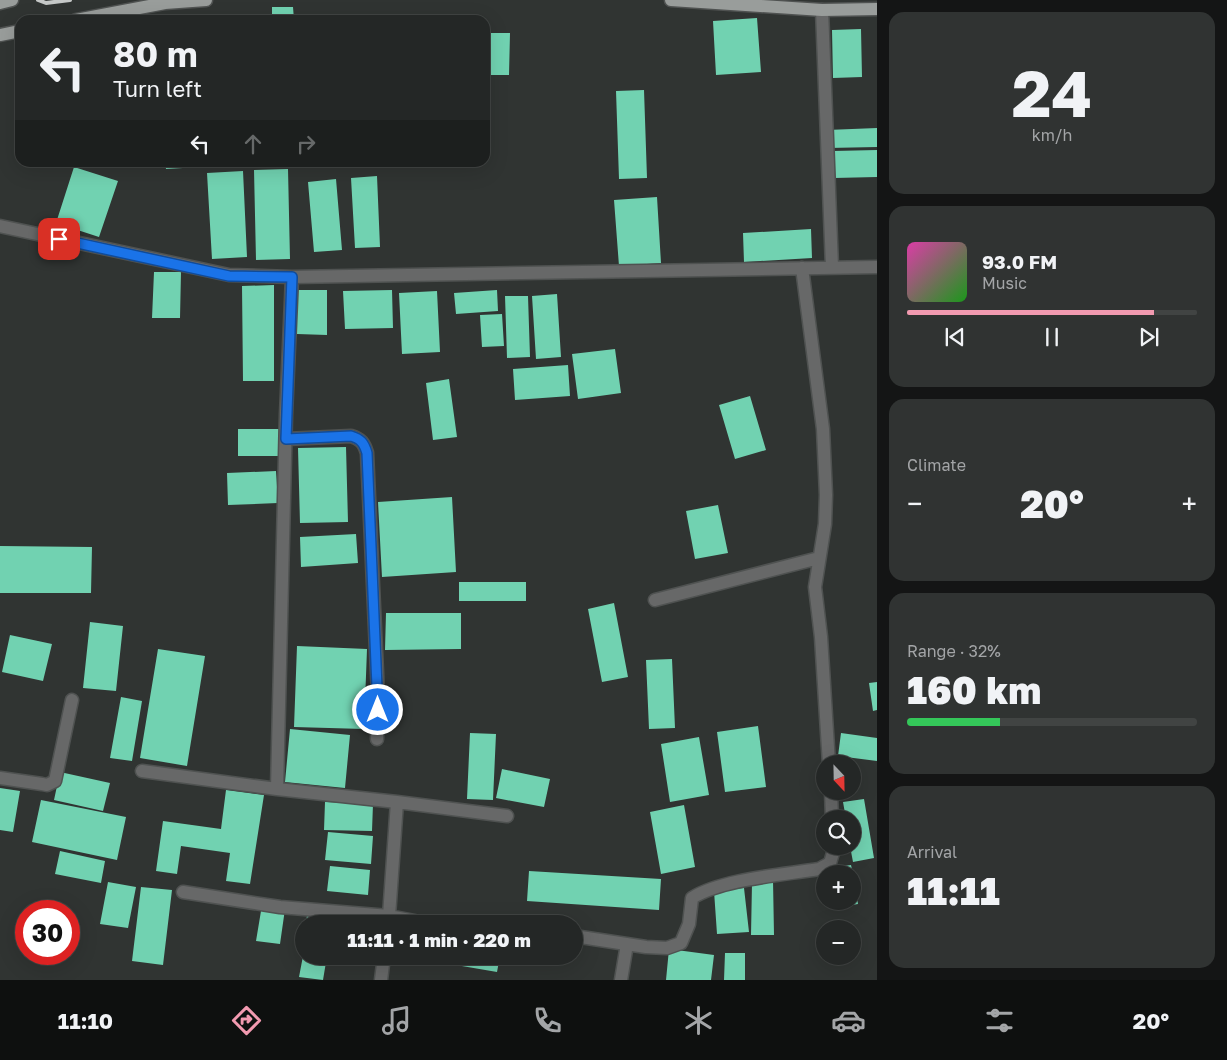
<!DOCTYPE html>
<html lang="en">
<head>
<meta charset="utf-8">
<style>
  body { margin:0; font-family:"Golos Text",sans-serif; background:#303332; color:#f1f3f6; height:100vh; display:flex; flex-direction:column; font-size:19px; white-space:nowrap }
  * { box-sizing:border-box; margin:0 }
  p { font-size:16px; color:#a3a5a7 }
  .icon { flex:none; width:28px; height:28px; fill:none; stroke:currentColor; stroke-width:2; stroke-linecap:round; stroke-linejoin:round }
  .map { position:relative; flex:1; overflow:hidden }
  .panel { display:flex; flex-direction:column; gap:12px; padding:12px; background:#141515; width:350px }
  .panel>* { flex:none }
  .hud { position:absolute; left:15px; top:15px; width:475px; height:152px; border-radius:15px; box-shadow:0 5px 20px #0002,0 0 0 1px #414443; background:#242726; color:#f1f3f6; overflow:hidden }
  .needle { width:32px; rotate:158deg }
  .tools { position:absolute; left:816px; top:755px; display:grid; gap:10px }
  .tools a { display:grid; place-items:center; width:45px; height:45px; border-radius:50%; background:#242726; box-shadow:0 5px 20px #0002,0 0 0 1px #414443; font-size:25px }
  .speed { position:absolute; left:15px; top:900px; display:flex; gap:10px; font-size:25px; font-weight:700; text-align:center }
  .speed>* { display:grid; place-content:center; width:65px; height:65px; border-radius:50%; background:#242726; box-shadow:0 5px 20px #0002,0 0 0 1px #414443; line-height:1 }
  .speed .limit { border:8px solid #d22; background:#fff; color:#111 }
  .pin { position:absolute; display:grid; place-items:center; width:42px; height:42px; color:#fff; margin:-21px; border-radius:10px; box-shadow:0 2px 8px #0006 }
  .me { position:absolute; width:55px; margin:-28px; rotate:0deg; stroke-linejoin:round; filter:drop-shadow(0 0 4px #0008) }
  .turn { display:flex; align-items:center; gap:18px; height:105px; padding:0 15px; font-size:22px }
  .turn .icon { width:65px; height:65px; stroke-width:2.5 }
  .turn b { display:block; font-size:35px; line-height:42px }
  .lanes { display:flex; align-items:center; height:48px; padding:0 15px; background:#0003; justify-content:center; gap:25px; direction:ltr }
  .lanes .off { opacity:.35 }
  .big { font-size:38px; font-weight:800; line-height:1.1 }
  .panel .card { flex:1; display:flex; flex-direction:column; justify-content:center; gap:8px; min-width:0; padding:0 18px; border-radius:15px; background:#303332 }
  .panel .dial { align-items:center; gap:0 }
  .dial b { font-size:65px; line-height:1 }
  .song { display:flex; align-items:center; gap:15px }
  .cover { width:60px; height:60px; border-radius:8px; background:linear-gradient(135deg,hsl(320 70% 55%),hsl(120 70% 35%)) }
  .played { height:5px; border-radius:2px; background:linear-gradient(90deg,#f29ab0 85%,#414443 85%) }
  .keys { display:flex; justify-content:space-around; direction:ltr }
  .heat { display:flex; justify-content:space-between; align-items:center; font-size:28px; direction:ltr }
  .charge { height:8px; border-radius:4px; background:linear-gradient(90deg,#34c759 32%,#414443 0) }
  .trip { position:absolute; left:295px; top:915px; width:288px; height:50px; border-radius:25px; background:#242726; box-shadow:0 5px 20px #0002,0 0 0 1px #414443; font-weight:800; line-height:50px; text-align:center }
  .tab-bar { display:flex; height:80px; justify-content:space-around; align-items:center; background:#0e100f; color:#a3a5a7 }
  .tab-bar .icon { width:35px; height:35px }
  .tab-bar .selected { color:#f29ab0 }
  .tab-bar b { font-size:22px; color:#f1f3f6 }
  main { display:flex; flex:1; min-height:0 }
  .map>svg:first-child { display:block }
  .building { fill:#71d2b1 }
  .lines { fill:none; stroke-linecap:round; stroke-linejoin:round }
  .street-casing { stroke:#4f5251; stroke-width:15 }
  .primary-casing { stroke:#4f5251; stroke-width:15 }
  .street { stroke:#676868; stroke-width:12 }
  .primary { stroke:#999d9b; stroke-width:12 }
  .rail { stroke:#c5c8c7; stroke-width:4 }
  .route-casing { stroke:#114b97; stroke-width:12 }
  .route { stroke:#1a73e8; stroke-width:9 }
</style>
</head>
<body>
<main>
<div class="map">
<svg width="877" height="980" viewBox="0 0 877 980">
  <rect width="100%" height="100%" fill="#303432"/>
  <path class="building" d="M272,7h21l1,13h-22z
    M757,18l4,54 -45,3 -3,-54z
    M861,29l1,48 -29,1 -1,-48z
    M485,33h25l-1,42h-24z
    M644,90l3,88 -28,1 -3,-88z
    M877,128v19l-49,1 -1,-18z
    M877,150v27l-43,1 -1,-27z
    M165,162h68v3l-67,4z
    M74,167l44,14 -19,56 -43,-14z
    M288,169l2,90 -34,1 -2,-90z
    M243,171l4,86 -35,2 -5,-86z
    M377,176l3,71 -25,1 -4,-70z
    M336,179l6,71 -28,2 -6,-70z
    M657,197l4,66 -42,3 -5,-66z
    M811,229l1,29 -68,4 -1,-29z
    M154,272h27l-1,46h-28z
    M274,285v96h-31l-1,-95z
    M297,290h30v45l-30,-1z
    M392,290l1,38 -48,1 -2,-38z
    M497,290l1,21 -42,3 -2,-21z
    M437,291l3,61 -38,2 -3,-61z
    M557,294l4,63 -25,2 -4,-63z
    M505,296h23l2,61 -23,1z
    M502,314l2,32 -22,1 -2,-32z
    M615,349l6,44 -43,6 -6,-45z
    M568,365l2,31 -55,4 -2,-31z
    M449,379l8,58 -24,3 -7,-57z
    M750,396l16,54 -31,9 -16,-54z
    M238,429h42v27h-42z
    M346,447l2,75 -48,1 -2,-75z
    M276,471l2,32 -50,2 -1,-32z
    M452,497l4,75 -74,5 -4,-75z
    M718,505l10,48 -33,6 -9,-48z
    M356,534l2,29 -57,4 -1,-30z
    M0,546l92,1 -1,46h-91z
    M459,582h67v19h-67z
    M614,603l14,74 -26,5 -14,-73z
    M386,613h75v36l-76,1z
    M90,622l33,4 -7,65 -33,-3z
    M10,635l42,9 -9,37 -41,-9z
    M297,646l70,3 -3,80 -70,-2z
    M158,649l47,7 -18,110 -47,-8z
    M672,659l3,69 -26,1 -3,-69z
    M877,682v28l-4,1 -4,-28z
    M121,697l21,4 -10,60 -22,-3z
    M758,726l8,61 -41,5 -8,-60z
    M290,729l60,6 -5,53 -60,-6z
    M470,733l26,1 -3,66 -26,-1z
    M841,733l36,5v23l-39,-5z
    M699,737l10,58 -39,7 -9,-58z
    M502,769l48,10 -6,28 -48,-9z
    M60,772l50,11 -7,28 -49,-11z
    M0,788l20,3 -7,41 -13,-2z
    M226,790l38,5 -14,89 -24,-3 4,-28 -49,-7 -4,28 -21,-3 7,-50 58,8z
    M864,799l10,59 -21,4 -3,-16h2v-27h-6l-3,-17z
    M41,800l85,17 -9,43 -85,-18z
    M325,802l48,2 -1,27 -48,-1z
    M684,805l11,62 -34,7 -11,-62z
    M328,832l45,4 -2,28 -46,-4z
    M60,851l45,10 -4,22 -46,-9z
    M851,865l2,9h-24l-1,-6z
    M330,866l40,4 -2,25 -41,-4z
    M529,871l132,8 -2,31 -132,-9z
    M854,878l4,26 -23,4 -1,-7h18z
    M773,880l1,55h-23l1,-52z
    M108,882l28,5 -8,41 -28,-4z
    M141,887l31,3 -9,75 -31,-4z
    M744,888l5,44 -32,2 -3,-43z
    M262,905l23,4 -5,35 -24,-3z
    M307,915l24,4v5h-25z
    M669,949l45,6 -3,25h-45z
    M725,953h20v27h-21z
    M303,956h24l-4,24 -24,-3z
    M458,956h42l-3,16 -41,-7z"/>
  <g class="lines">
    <g class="street-casing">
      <path id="street" d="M822,10l10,257
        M0,226l229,49 63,2 585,-10
        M802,268l21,161 3,66 -1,29 -10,63 6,50 8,127
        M286,439l65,-3c10,3 13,7 16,17l11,242 -1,44
        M655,600l164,-42
        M142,771l135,18 120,13 110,14
        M0,778l42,6 5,1 8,-4 17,-81
        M277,789l9,-374 6,-138
        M831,791l1,28
        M397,802l-8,114 41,8
        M183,892l97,15 109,9 -1,8
        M574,936l72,11 21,1 14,-5 8,-19 3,-26c30,-19 90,-23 127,-29l11,-6 5,-17
        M381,980l3,-24
        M621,980l6,-36"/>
    </g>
    <g class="primary-casing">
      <path id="primary" d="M671,0l151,10 55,-1
        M0,3l12,-3
        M76,20l89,-17 41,-3
        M0,35l20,-4"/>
    </g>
    <use href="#street" class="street"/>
    <use href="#primary" class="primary"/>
    <path class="rail" d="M38,0l8,3 24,-3"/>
  </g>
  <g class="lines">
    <g class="route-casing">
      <path id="route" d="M59,239l170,37 63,1 -6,162 65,-3c10,3 13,7 16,17l11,257"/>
    </g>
    <use href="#route" class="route"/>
  </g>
</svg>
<div class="tools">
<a><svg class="needle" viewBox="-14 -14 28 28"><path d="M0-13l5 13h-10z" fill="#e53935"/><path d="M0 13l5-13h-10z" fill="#a3a5a7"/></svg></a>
<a><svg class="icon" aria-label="search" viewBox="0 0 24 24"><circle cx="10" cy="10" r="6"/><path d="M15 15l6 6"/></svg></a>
<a>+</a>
<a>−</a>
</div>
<div class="speed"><div class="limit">30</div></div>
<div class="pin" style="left:59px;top:239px;background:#d93025"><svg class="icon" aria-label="arrive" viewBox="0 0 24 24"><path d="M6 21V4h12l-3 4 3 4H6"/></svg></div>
<svg class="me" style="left:378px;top:710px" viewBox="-20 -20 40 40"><circle r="17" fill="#1a73e8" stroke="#fff" stroke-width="3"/><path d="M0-11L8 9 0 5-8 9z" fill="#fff"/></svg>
<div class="trip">11:11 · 1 min · 220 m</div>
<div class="hud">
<div class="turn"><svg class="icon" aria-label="left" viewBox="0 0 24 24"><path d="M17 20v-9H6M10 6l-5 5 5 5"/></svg><div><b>80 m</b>Turn left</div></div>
<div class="lanes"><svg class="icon" aria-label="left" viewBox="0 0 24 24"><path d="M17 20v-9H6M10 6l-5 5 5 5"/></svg><svg class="icon off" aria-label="ahead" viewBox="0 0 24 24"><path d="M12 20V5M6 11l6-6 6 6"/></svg><svg class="icon off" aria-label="right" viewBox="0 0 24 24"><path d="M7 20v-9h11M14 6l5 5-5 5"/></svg></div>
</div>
</div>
<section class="panel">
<div class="card dial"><b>24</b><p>km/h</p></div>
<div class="card">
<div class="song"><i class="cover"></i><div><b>93.0 FM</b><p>Music</p></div></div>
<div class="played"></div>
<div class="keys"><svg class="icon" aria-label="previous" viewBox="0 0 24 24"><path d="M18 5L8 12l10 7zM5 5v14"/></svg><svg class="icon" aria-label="pause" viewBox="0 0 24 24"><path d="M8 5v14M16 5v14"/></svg><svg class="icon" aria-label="next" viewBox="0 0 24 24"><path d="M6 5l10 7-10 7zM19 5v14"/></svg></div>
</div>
<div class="card"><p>Climate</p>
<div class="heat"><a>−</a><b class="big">20°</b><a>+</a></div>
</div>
<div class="card"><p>Range · 32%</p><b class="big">160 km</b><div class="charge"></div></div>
<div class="card"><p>Arrival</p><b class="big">11:11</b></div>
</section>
</main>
<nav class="tab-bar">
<b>11:10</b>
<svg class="icon selected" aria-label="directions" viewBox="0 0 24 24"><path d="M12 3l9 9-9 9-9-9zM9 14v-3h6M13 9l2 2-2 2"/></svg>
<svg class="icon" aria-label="music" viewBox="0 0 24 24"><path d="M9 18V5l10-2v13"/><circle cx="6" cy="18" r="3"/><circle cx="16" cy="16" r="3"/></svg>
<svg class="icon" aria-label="phone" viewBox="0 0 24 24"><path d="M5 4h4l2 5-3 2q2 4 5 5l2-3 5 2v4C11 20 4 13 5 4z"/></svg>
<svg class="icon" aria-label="climate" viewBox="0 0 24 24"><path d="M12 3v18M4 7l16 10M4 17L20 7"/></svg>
<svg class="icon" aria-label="car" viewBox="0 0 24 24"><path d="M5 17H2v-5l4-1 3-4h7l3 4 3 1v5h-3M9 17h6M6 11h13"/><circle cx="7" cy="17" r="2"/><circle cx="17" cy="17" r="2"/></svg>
<svg class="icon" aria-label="filters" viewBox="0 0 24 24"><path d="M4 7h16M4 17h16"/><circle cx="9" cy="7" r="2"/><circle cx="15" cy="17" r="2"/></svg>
<b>20°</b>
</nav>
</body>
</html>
